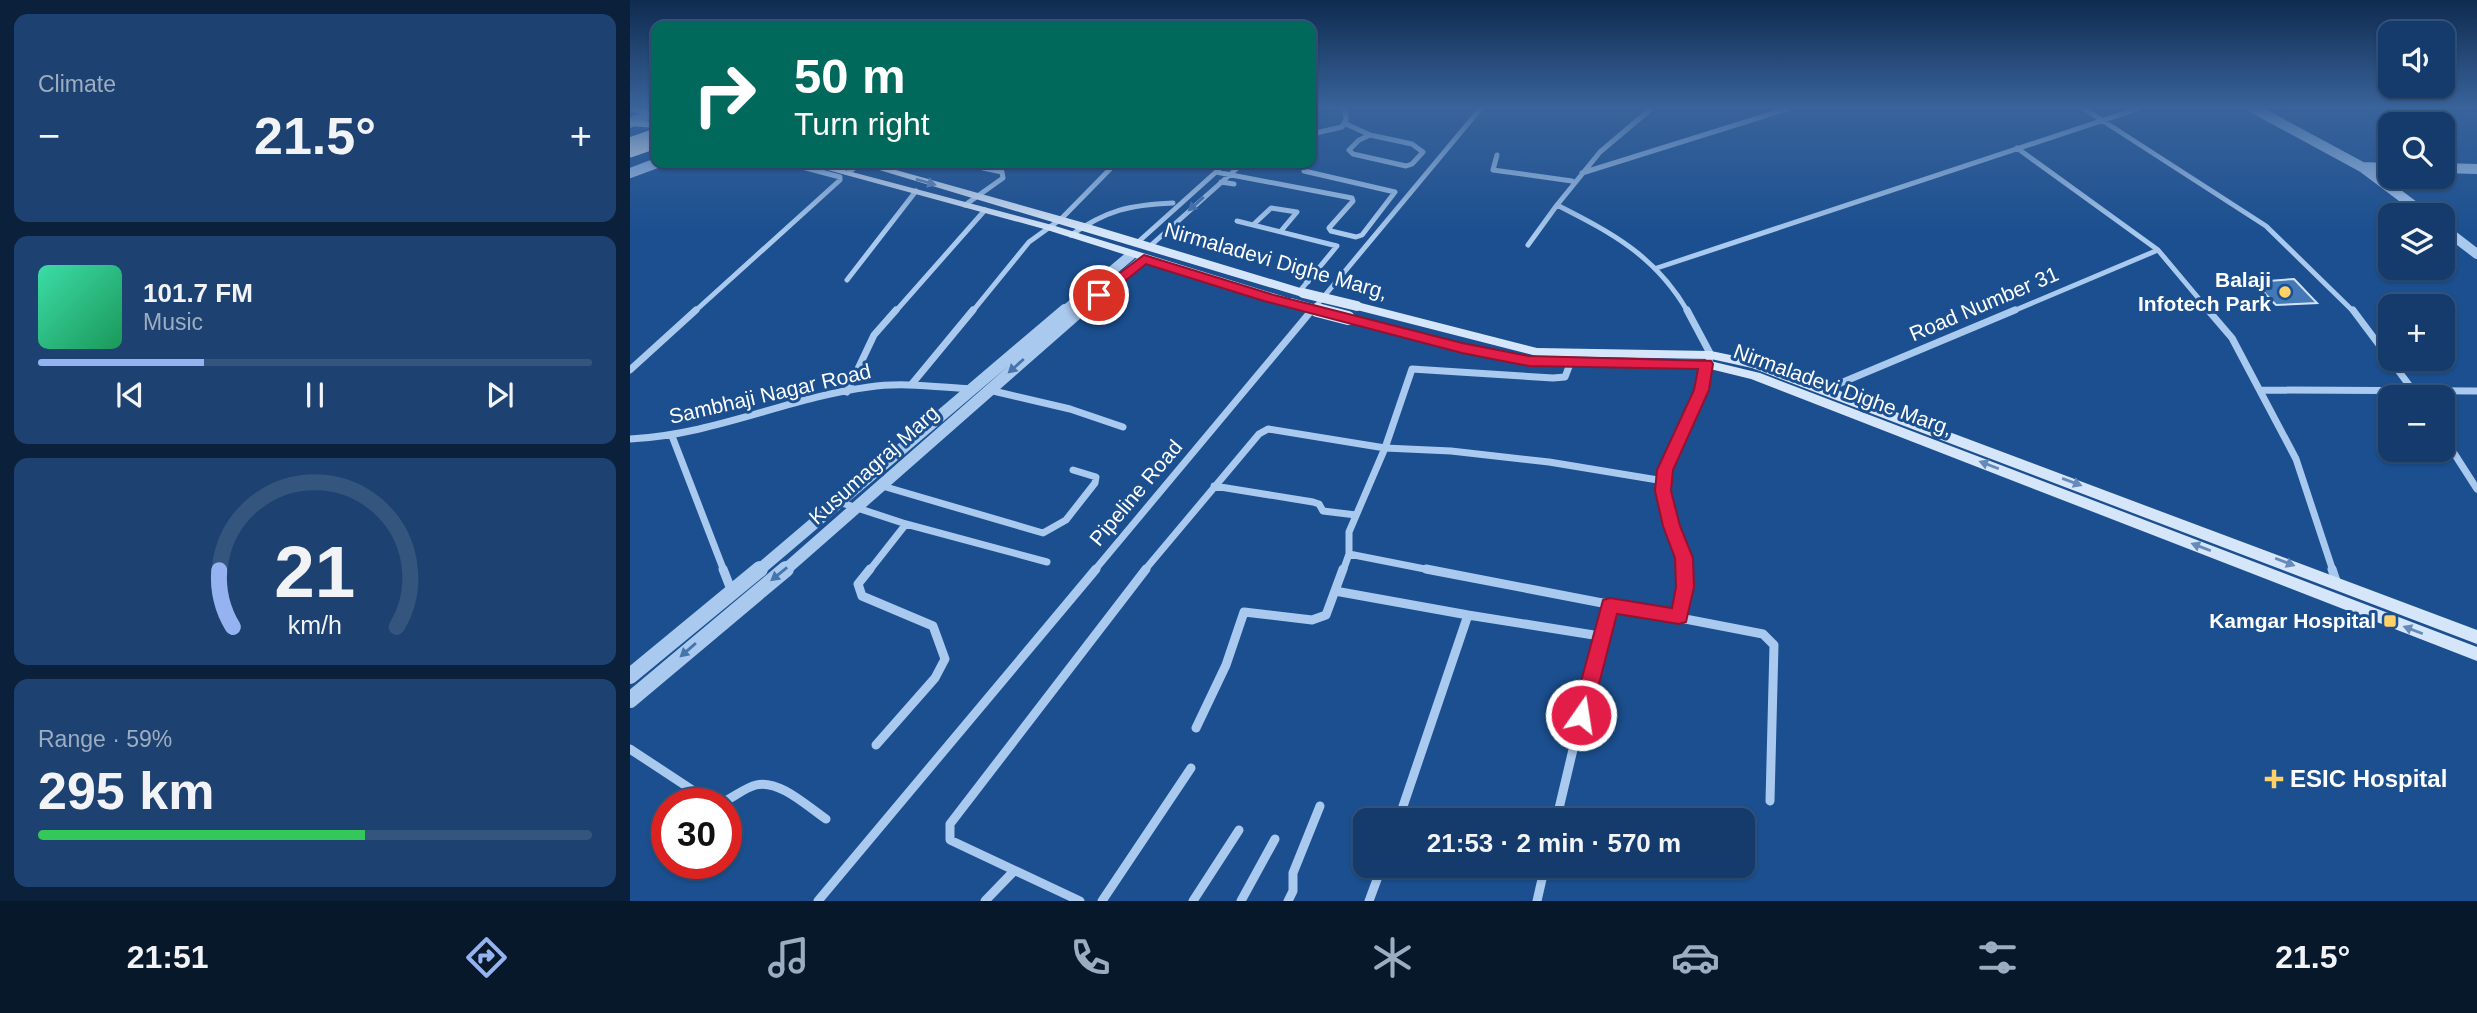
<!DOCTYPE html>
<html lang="en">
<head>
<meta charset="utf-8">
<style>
  body { margin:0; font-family:Arial,sans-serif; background:#1d4271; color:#f1f3f6; height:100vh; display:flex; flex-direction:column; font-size:26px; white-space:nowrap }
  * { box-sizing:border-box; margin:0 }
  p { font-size:23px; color:#9dadc1 }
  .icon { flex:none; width:38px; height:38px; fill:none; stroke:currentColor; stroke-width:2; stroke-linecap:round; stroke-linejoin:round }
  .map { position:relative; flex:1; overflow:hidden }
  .details { display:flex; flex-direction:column; gap:14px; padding:14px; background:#0b203b; width:630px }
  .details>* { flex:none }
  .banner { position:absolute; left:21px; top:21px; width:665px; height:147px; border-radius:14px; box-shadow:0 2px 5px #0004,0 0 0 2px #33557e; background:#00695c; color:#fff; overflow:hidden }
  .controls { position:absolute; left:1748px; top:21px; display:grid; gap:14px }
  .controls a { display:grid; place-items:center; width:77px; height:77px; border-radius:14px; background:#143b6b; box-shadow:0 2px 5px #0004,0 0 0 2px #33557e; font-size:35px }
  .speed { position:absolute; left:21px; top:788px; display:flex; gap:14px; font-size:35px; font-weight:700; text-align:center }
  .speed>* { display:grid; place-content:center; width:91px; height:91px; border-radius:50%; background:#143b6b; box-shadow:0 2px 5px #0004,0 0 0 2px #33557e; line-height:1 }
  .speed .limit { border:10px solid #d22; background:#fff; color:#111 }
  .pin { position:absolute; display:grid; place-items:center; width:60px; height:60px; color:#fff; margin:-30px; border:4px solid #fff; border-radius:50%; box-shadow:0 2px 7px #0007 }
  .me { position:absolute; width:77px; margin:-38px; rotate:13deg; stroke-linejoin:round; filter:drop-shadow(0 0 5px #0008) }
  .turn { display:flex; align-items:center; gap:24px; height:147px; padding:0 28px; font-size:32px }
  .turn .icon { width:91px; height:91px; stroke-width:2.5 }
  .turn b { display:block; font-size:49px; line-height:60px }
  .big { font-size:52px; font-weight:800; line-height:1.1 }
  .details .card { flex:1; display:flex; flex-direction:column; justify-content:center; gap:10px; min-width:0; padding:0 24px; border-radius:14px; background:#1d4271 }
  .details .dial { align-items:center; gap:0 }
  .dial svg { height:182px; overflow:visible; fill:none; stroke:#33557e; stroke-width:7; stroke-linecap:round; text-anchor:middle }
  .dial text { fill:#f1f3f6; stroke:none }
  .song { display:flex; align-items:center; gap:21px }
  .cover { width:84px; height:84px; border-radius:10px; background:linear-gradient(135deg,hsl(160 70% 55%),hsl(150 70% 35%)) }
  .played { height:7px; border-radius:4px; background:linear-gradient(90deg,#95b2f1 30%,#33557e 30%) }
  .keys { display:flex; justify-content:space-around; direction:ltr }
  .heat { display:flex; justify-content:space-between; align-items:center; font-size:38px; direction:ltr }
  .charge { height:10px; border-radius:5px; background:linear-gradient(90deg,#34c759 59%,#33557e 0) }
  .trip { position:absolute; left:723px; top:808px; width:402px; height:70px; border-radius:14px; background:#143b6b; box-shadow:0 2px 5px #0004,0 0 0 2px #33557e; font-weight:800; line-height:70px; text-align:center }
  .dock { display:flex; height:112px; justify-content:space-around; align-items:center; background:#08182b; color:#9dadc1 }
  .dock .icon { width:49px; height:49px }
  .dock .selected { color:#95b2f1 }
  .dock b { font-size:32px; color:#f1f3f6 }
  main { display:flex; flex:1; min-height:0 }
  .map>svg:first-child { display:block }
  .building { fill:#4478b7; stroke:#cfe3fa; stroke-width:2 }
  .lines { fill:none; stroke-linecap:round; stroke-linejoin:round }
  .minor-far2 { stroke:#a9c9ee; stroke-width:5 }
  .minor-far1 { stroke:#a9c9ee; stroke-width:7 }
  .minor { stroke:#a9c9ee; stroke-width:9 }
  .tertiary-far2 { stroke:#a9c9ee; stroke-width:10 }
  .tertiary-far1 { stroke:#a9c9ee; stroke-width:12 }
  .tertiary { stroke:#a9c9ee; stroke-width:16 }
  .secondary { fill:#d6e6fa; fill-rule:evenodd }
  .trunk { fill:#f8faff; fill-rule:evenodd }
  .secondary-bridge-far1 { stroke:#d6e6fa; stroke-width:10 }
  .secondary-bridge { stroke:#d6e6fa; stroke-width:14 }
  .trunk-bridge { stroke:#f8faff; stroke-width:15 }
  .oneway { fill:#668bba }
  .oneway2 { fill:#4674ac }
  .route { fill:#e11d48; stroke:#92132f; stroke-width:2 }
  .poi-dot { fill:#ffd166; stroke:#1b4f8f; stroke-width:2.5 }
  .labels { text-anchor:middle; stroke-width:6; stroke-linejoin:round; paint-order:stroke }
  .street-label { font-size:21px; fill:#fff; stroke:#1b4f8f }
  .poi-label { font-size:21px; font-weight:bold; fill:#fff; stroke:#1b4f8f; text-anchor:end }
  .near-poi-label { font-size:24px; font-weight:bold; fill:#fff; stroke:#1b4f8f; text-anchor:start }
</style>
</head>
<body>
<main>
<section class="details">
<div class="card"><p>Climate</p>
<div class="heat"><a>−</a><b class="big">21.5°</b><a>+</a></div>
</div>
<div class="card">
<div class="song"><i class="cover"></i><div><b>101.7 FM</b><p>Music</p></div></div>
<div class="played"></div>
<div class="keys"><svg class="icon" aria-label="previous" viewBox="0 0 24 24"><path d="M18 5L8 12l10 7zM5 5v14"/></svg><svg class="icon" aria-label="pause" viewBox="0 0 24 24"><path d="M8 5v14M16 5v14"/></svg><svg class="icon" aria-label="next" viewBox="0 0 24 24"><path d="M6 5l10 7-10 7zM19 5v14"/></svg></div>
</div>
<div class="card dial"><svg viewBox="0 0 100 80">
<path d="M14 69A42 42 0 1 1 86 69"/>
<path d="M14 69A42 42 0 0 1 8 44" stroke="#95b2f1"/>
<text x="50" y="56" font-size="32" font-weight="700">21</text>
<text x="50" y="72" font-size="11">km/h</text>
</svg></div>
<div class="card"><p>Range · 59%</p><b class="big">295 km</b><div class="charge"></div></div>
</section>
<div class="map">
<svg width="1847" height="901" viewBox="0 0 1847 901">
  <rect width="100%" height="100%" fill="#1b4f8f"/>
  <path class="building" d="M1664,279l23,24 -41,2 -22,-23z"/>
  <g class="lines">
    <path class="minor-far2" d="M1022,108l-52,44 -43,53c55,28 99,51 131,107
      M1453,108l183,118 88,86
      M714,123l26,12
      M681,134l31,-7 4,-7 -1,-12
      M740,135l42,9 11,8 -11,12 -6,2 -53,-12 -4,-4 10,-10z
      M1387,148l141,102 52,62
      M867,155l-4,15 79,11
      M219,172l12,-9
      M586,172l136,26 1,3 -24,27 2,3 25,6 6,-2 33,-43 -91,-21
      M952,173l208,-65
      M591,182l13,2
      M335,205l38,-27 -1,-6 -19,-4
      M607,221l100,25 -38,46
      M624,224l17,-16 26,4 -16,19
      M441,235c36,-25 58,-30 102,-32
      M507,243l89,-80
      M898,245l29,-40
      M519,247l94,-84
      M1027,268l483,-160
      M674,270l-1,8 5,4
      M217,280l69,-89
      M64,312l146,-132v-3l-53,-14
      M265,312l90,-102
      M342,312l57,-70 32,-23 55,-56
      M681,312l170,-204
      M1381,312l147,-62"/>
    <path class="minor-far1" d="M1578,310l24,28 64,121 37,112
      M1723,310l65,87
      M0,370l66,-60
      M281,385l62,-75
      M359,390l81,19 53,18
      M1194,390l191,-80
      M1630,390l217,1
      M217,392l27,-57 22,-25
      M42,436l52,135
      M1813,436l34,53
      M0,439c84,-4 157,-41 239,-52 33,-5 68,0 101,2
      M249,485l164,48 23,-13 29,-37 1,-6 -23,-7
      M584,486l99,16 6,2 4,7 33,4
      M209,502l67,22 141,38
      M719,554l86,17
      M239,571l37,-47
      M464,571l218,-261
      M514,571l115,-137 9,-5 117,19 66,3 98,11 115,19
      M713,571l6,-17v-22l36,-84 27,-79 141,9 12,-1 5,-13
      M1055,571c-1,-26 -18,-48 -21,-73 -6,-39 26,-71 38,-106 4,-12 4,-25 9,-37l-24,-45"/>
    <path class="minor" d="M93,569l9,23
      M240,569l-12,15 4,12 71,30 12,33 -10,19 -59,67
      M796,569l337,65 11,11 -4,156
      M1702,569l4,12
      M705,591l133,24 -70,206
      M838,615l132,21 -44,185
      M1049,616l6,-47
      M970,636l10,-31
      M566,728l30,-63 18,-53 68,8 14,-5 17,-46
      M0,749l82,54
      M91,803c12,-5 23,-15 35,-18 23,-6 52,22 70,34
      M188,901l278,-332
      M355,901l29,-30
      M450,901l-130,-61v-16l196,-255
      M472,901l89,-133
      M563,901l46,-71
      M611,901l34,-62
      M658,901l5,-10v-18l27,-67
      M739,901l13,-35
      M907,901l8,-35"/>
    <path class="tertiary-far2" d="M1623,108l109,59 64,48
      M0,123l26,-11
      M1732,167l28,1
      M1813,168l34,1
      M0,173l27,-10
      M1813,228l34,26
      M433,312l68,-57
      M449,312l65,-53"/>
    <path class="tertiary-far1" d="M128,571l307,-261
      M154,571l297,-261"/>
    <path class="tertiary" d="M0,676l130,-107
      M0,700l156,-131"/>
    <path class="secondary" d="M0,108h12l14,4v6l-26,-7z
      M0,120l26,2v6l-26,-2z
      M172,163h16l234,62 243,75 2,3 -2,3h-8l-243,-77z
      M226,163h15l217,61 219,66 2,3 -6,4 -4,-1z
      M727,302l180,46 174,3 49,10 717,269v14l-725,-276 -41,-9 -174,-3 -184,-47 -2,-3z
      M718,314l114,30 67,13 177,3 54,13 717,274v14l-726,-282 -45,-11 -177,-3 -67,-13 -118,-31 -2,-3 2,-3z"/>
    <path class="trunk" d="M26,128v9l-26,9v-9z"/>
    <path class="secondary-bridge-far1" d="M673,293l54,13
      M661,303l32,9"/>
    <path class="secondary-bridge" d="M687,310l31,8"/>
    <path class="trunk-bridge" d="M0,150l26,-9"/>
  </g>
  <defs><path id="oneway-solid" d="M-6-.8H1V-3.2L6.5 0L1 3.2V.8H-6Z" transform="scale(1.75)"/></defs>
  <g class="oneway">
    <use href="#oneway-solid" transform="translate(296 182) rotate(16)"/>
    <use href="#oneway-solid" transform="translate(1359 465) rotate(-159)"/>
    <use href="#oneway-solid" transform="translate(1442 482) rotate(20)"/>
    <use href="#oneway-solid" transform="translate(1571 547) rotate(-159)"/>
    <use href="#oneway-solid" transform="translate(1655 562) rotate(21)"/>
    <use href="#oneway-solid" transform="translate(1783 630) rotate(-159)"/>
  </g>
  <g class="oneway2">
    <use href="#oneway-solid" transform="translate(566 204) rotate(138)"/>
    <use href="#oneway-solid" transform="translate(386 366) rotate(138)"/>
    <use href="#oneway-solid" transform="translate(149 574) rotate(141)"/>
    <use href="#oneway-solid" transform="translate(58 650) rotate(139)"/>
  </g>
  <linearGradient id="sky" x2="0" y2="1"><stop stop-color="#0f2b4f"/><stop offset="0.46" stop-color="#39639b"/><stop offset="1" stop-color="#39639b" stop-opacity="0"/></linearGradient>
  <rect width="1847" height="234" fill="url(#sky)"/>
  <path class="route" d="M514,255l130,40 188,48 67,13 182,5 2,3 -4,26 -36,80 -2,21 9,35 13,32 1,29 -8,35 -7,2 -62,-10 -26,101 -2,7 -8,2 -7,-2 -2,-7 31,-115 7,-2 62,10 4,-21 -1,-29 -12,-32 -8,-35 2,-21 37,-80 4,-21 -169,-3 -67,-13 -198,-52 -118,-37 -42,34h-10v-6z"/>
  <g class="poi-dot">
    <circle cx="1655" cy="292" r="7"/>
    <rect x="1753" y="614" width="14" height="14" rx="3.5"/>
    <path d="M1640.5 768.5h7v7h7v7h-7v7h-7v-7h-7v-7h7z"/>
  </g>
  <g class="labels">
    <g class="street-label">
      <text transform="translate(646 261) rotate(16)" y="7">Nirmaladevi Dighe Marg,</text>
      <text transform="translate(1354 304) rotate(-23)" y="7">Road Number 31</text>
      <text transform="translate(1213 390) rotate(20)" y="7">Nirmaladevi Dighe Marg,</text>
      <text transform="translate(140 394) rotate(-13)" y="7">Sambhaji Nagar Road</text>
      <text transform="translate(244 465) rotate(-42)" y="7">Kusumagraj Marg</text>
      <text transform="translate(506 493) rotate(-50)" y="7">Pipeline Road</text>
    </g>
    <g class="poi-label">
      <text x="1641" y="287">Balaji<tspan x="1641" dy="24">Infotech Park</tspan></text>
      <text x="1746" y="628">Kamgar Hospital</text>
    </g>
    <g class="near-poi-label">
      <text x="1660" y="787">ESIC Hospital</text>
    </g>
  </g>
</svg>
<div class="controls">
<a><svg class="icon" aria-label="sound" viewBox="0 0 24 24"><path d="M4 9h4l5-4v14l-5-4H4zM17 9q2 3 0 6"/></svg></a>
<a><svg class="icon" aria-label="search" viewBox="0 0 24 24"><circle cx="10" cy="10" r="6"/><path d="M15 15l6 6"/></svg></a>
<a><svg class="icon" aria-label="layers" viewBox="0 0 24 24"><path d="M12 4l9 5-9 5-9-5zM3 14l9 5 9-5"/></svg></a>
<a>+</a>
<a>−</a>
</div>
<div class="speed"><div class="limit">30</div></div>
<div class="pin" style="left:469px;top:295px;background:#d93025"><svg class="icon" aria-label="arrive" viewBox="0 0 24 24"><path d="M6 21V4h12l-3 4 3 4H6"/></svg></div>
<svg class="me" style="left:951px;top:715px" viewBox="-20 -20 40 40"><circle r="17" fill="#e11d48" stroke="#fff" stroke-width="3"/><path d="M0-11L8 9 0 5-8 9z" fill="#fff"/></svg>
<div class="trip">21:53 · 2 min · 570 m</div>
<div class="banner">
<div class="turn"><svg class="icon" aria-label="right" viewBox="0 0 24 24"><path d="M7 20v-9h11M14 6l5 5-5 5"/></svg><div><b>50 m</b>Turn right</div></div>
</div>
</div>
</main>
<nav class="dock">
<b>21:51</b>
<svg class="icon selected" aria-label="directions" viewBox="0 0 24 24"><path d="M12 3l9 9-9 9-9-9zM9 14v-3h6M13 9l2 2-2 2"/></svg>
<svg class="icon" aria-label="music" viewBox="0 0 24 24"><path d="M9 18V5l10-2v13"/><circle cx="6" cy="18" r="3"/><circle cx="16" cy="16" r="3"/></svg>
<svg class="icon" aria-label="phone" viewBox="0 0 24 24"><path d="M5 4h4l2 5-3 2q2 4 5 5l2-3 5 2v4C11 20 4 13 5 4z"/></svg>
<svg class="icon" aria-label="climate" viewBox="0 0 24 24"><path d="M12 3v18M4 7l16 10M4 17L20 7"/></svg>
<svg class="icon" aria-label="car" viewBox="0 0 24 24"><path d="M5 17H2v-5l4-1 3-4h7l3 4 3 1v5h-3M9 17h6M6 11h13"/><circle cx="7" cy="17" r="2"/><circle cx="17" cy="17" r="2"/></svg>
<svg class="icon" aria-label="filters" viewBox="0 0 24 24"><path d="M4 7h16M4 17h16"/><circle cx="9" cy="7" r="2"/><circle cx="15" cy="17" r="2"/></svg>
<b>21.5°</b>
</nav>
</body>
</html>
